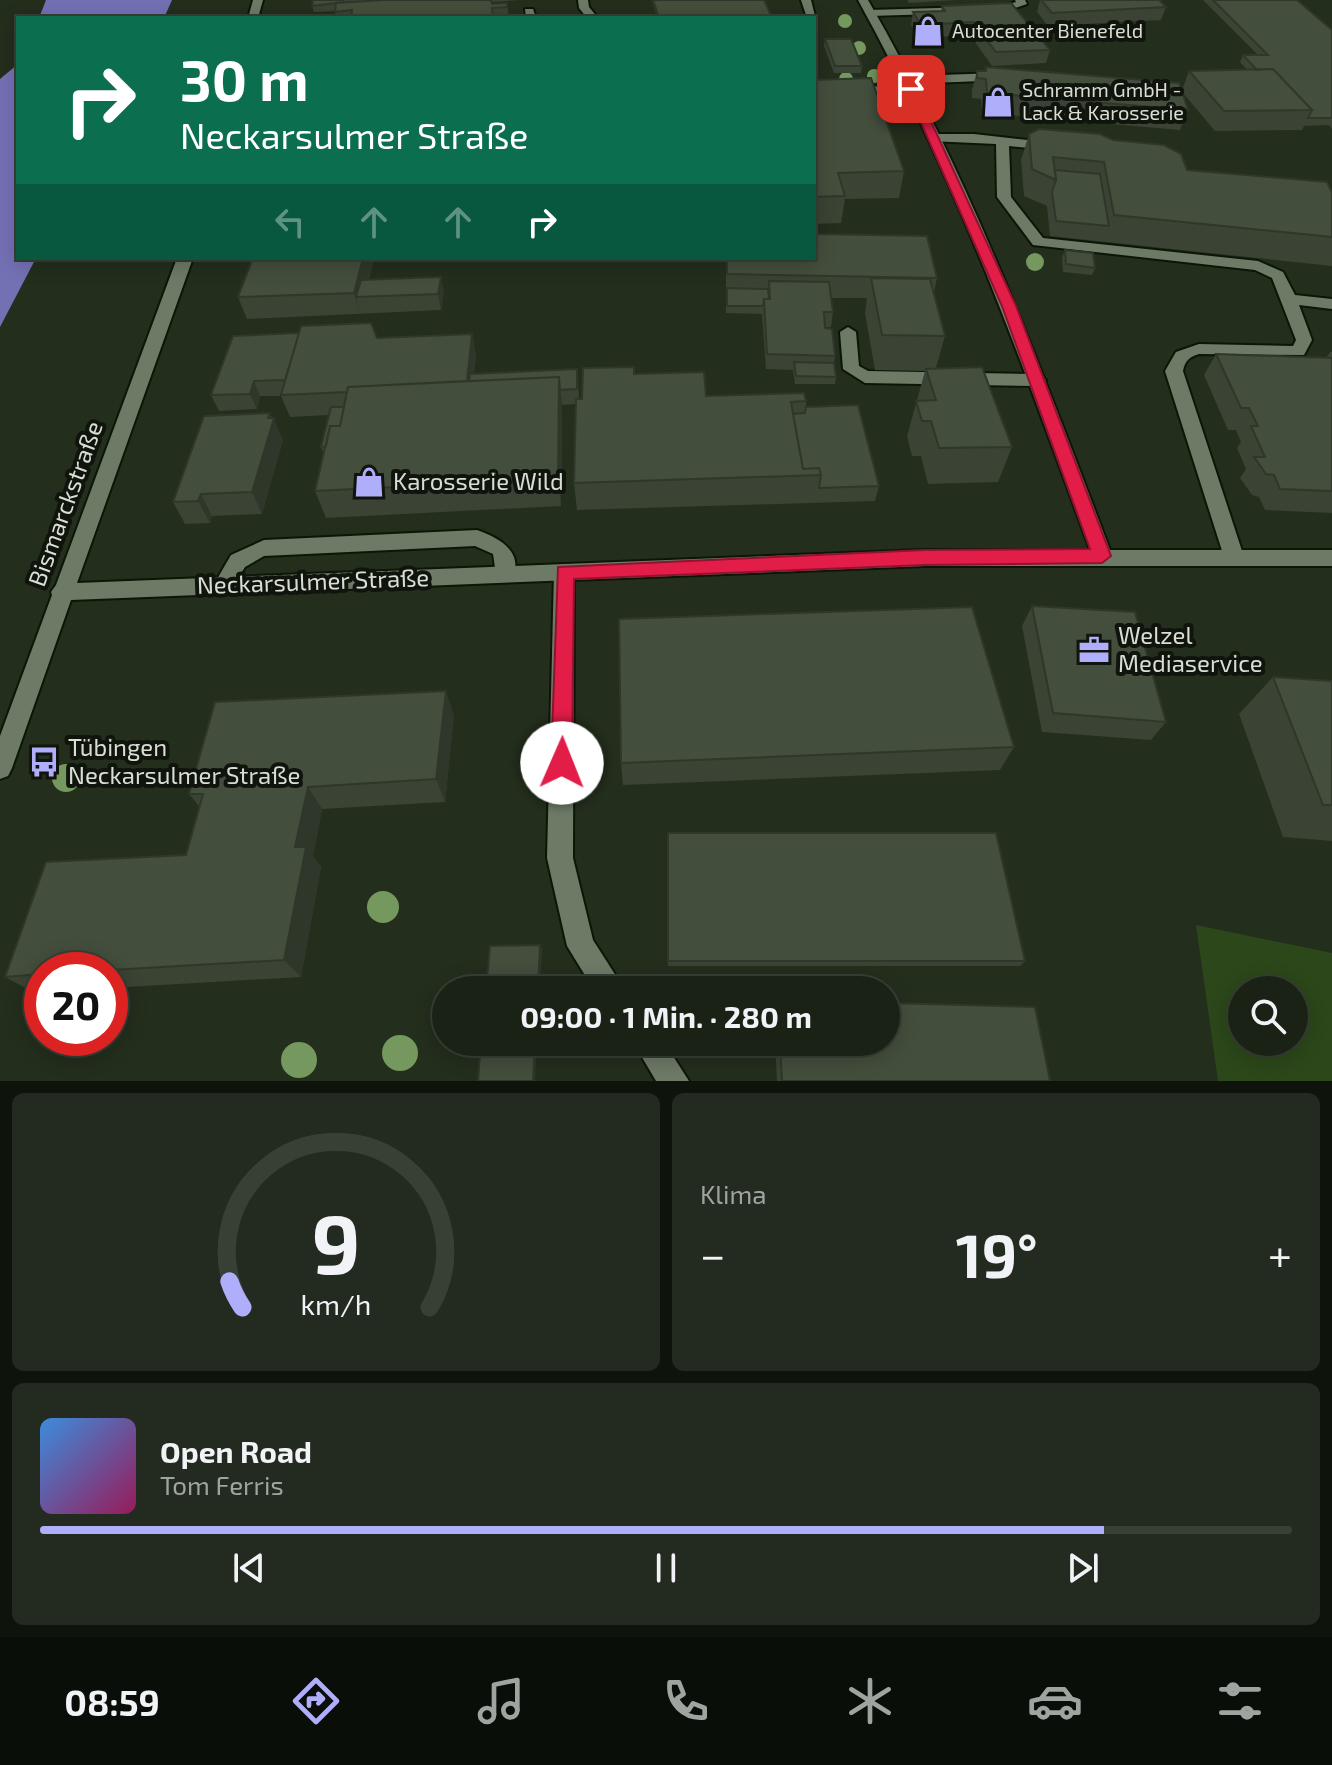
<!DOCTYPE html>
<html lang="de">
<head>
<meta charset="utf-8">
<style>
  body { margin:0; font-family:"Exo 2",sans-serif; background:#232a1f; color:#f1f3f6; height:100vh; display:flex; flex-direction:column; font-size:30px; white-space:nowrap }
  * { box-sizing:border-box; margin:0 }
  p { font-size:26px; color:#9fa4a1 }
  .icon { flex:none; width:44px; height:44px; fill:none; stroke:currentColor; stroke-width:2; stroke-linecap:round; stroke-linejoin:round }
  .map { position:relative; height:1081px; overflow:hidden }
  .details { display:flex; flex-direction:column; gap:12px; padding:12px; background:#0e130c; flex:1 }
  .details>* { flex:none }
  .banner { position:absolute; left:16px; top:16px; width:800px; height:244px; border-radius:0px; box-shadow:0 4px 20px #0003,0 0 0 2px #383f35; background:#0b6e4f; color:#fff; overflow:hidden }
  .controls { position:absolute; left:1228px; top:976px; display:grid; gap:16px }
  .controls a { display:grid; place-items:center; width:80px; height:80px; border-radius:50%; background:#1a2216; box-shadow:0 4px 20px #0003,0 0 0 2px #383f35; font-size:40px }
  .speed { position:absolute; left:24px; top:952px; display:flex; gap:16px; font-size:40px; font-weight:700; text-align:center }
  .speed>* { display:grid; place-content:center; width:104px; height:104px; border-radius:50%; background:#1a2216; box-shadow:0 4px 20px #0003,0 0 0 2px #383f35; line-height:1 }
  .speed .limit { border:12px solid #d22; background:#fff; color:#111 }
  .pin { position:absolute; display:grid; place-items:center; width:68px; height:68px; color:#fff; margin:-34px; border-radius:16px; box-shadow:0 4px 12px #0006 }
  .me { position:absolute; width:88px; margin:-44px; rotate:1deg; stroke-linejoin:round; filter:drop-shadow(0 0 6px #0008) }
  .turn { display:flex; align-items:center; gap:28px; height:168px; padding:0 32px; font-size:36px }
  .turn .icon { width:104px; height:104px; stroke-width:2.5 }
  .turn b { display:block; font-size:56px; line-height:68px }
  .lanes { display:flex; align-items:center; height:76px; padding:0 32px; background:#0003; justify-content:center; gap:40px; direction:ltr }
  .lanes .off { opacity:.35 }
  .big { font-size:60px; font-weight:700; line-height:1.1 }
  .details .card { flex:1; display:flex; flex-direction:column; justify-content:center; gap:12px; min-width:0; padding:0 28px; border-radius:12px; background:#232a1f }
  .details .dial { align-items:center; gap:0 }
  .dial svg { height:208px; overflow:visible; fill:none; stroke:#383f35; stroke-width:7; stroke-linecap:round; text-anchor:middle }
  .dial text { fill:#f1f3f6; stroke:none }
  .song { display:flex; align-items:center; gap:24px }
  .cover { width:96px; height:96px; border-radius:12px; background:linear-gradient(135deg,hsl(210 70% 55%),hsl(330 70% 35%)) }
  .played { height:8px; border-radius:4px; background:linear-gradient(90deg,#afaefa 85%,#383f35 85%) }
  .keys { display:flex; justify-content:space-around; direction:ltr }
  .heat { display:flex; justify-content:space-between; align-items:center; font-size:44px; direction:ltr }
  .details .tiles { flex:1; display:grid; gap:12px; grid-template-columns:1fr 1fr }
  .card:last-child { grid-column:span 2 }
  .trip { position:absolute; left:432px; top:976px; width:468px; height:80px; border-radius:40px; background:#1a2216; box-shadow:0 4px 20px #0003,0 0 0 2px #383f35; font-weight:700; line-height:80px; text-align:center }
  .menu { display:flex; height:128px; justify-content:space-around; align-items:center; background:#0a0e09; color:#9fa4a1 }
  .menu .icon { width:56px; height:56px }
  .menu .current { color:#afaefa }
  .menu b { font-size:36px; color:#f1f3f6 }
  .map>svg:first-child { display:block }
  .green { fill:#2c471a; fill-rule:evenodd }
  .water { fill:#7371b4 }
  .lines { fill:none; stroke-linecap:round; stroke-linejoin:round }
  .service-casing { stroke:#0c1607; stroke-width:4 }
  .minor-casing { stroke:#0c1607; stroke-width:4 }
  .service { fill:#6d7a66; fill-rule:evenodd }
  .minor { fill:#6d7a66; fill-rule:evenodd }
  .tree { fill:#74985e }
  .wall { fill:#3a4334 }
  .shaded-wall { fill:#2f372a }
  .building { fill:#434e3c; stroke:#2f372a; stroke-width:2 }
  .route { fill:#e11d48; stroke:#92132f; stroke-width:2 }
  .labels { text-anchor:middle; stroke-width:8; stroke-linejoin:round; paint-order:stroke }
  .far-poi-label { font-size:20px; fill:#d7dfd4; stroke:#10140d; text-anchor:start }
  .poi-label { font-size:24px; fill:#d7dfd4; stroke:#10140d; text-anchor:start }
  .street-label { font-size:24px; fill:#d7dfd4; stroke:#10140d }
</style>
</head>
<body>
<div class="map">
<svg width="1332" height="1081" viewBox="0 0 1332 1081">
  <rect width="100%" height="100%" fill="#232e1d"/>
  <path class="green" d="M1196,925l136,28v128h-114zM1242,990h52v52h-52z"/>
  <path class="water" d="M46,0h126l-8,18h-125z
    M18,64v194h18l-36,69v-248z"/>
  <g class="lines">
    <g class="service-casing">
      <path id="service" d="M578,0h10l1,7 9,11h-11l-8,-10z
        M801,0h10l5,20 -9,-2z
        M1015,0h10l2,4 -24,8 -133,4 -5,-3 5,-3 133,-4 13,-4z
        M525,9h8l3,9h-10z
        M1002,73l4,1v6l-99,4 -6,-4 6,-4z
        M915,86v6l-4,1 -97,2v-8z
        M935,134h39l81,9v6l-5,1 -41,-4 2,51 32,41 215,23 25,11 12,23 37,4v10l-33,-4 13,35 -8,15 -105,-1c-10,3 -14,7 -16,17l61,186 -3,6h-14l-3,-6 -59,-186 11,-19 23,-8 94,2 3,-6 -24,-62 -17,-8 -222,-25 -36,-48 -1,-53 -66,-3 -1,-3z
        M848,327l8,5 3,34 9,5 169,3 9,6 -9,6 -172,-3 -22,-14 -3,-37z
        M477,530c23,8 49,23 34,51h-14l-4,-27 -18,-8 -211,10 -19,11 -15,25h-14l-3,-6 18,-31 33,-15z
        M564,564l7,2 3,6 -1,286 20,82 32,50h-31l-27,-44 -20,-88 7,-286 3,-6z
        M633,1042h31l25,39h-33z"/>
    </g>
    <g class="minor-casing">
      <path id="minor" d="M253,0h10l-5,18h-10z
        M858,0h10c101,175 171,362 242,550h222v16h-407l-854,34 -59,168 -4,8 -8,3v-43l52,-141 -1,-3 5,-7 121,-327h16l-116,325 848,-33h165c-68,-188 -135,-375 -232,-550z"/>
    </g>
    <use href="#service" class="service"/>
    <use href="#minor" class="minor"/>
  </g>
  <g class="tree">
    <circle cx="845" cy="21" r="7"/>
    <circle cx="859" cy="48" r="7"/>
    <circle cx="874" cy="76" r="7"/>
    <circle cx="846" cy="79" r="7"/>
    <circle cx="888" cy="105" r="7"/>
    <circle cx="1035" cy="262" r="9"/>
    <circle cx="66" cy="778" r="14"/>
    <circle cx="383" cy="907" r="16"/>
    <circle cx="400" cy="1053" r="18"/>
    <circle cx="299" cy="1060" r="18"/>
  </g>
  <path class="wall" d="M313,0h207l-28,2v2l15,-1 2,15h-182l9,-1 -1,-6 -21,1 -2,-6z
    M652,0h112l7,15v3h-114z
    M907,0h49l-47,3z
    M1040,0h119l7,7 -5,13 -113,6 -11,-14z
    M1203,0h94l35,30v99l-3,-4 -25,1 -2,4 -87,1 -33,-39 6,18 -8,20 -198,-17 -1,-14 -9,-1v-8l5,-19h8l1,-4 196,23 7,-19 58,-1 -7,-8 3,-7h15z
    M942,6l108,44 -4,13 -54,3 -22,-31 -51,3 -8,-13 2,-13 28,-1z
    M825,39l37,27 -1,7h-27l-10,-27z
    M814,80l90,91 -5,27 -54,1 -4,24 -27,1z
    M1029,134l84,6 74,30 145,23v73l-282,-30 -3,-30 -23,-10 -3,-36z
    M1065,250l30,18 -3,7 -29,-3 -1,-14z
    M253,258h121l-5,21 75,13 -3,18 -194,9 -9,-22z
    M726,258h88l123,20 -3,14 11,44 -9,32 76,79 -14,35 -70,2 -7,-28h-9l-5,-20 18,-65 -50,-1 -10,-57 2,-15h-36l2,14 -2,15h-6l10,29 -1,7 2,14 -1,7h-40l-2,-14 -27,-1 -4,-55 -36,-1z
    M472,334l4,22 -2,18 103,-5 2,30h3l52,-25 72,22 100,5v6l73,79 -4,15 -298,9 -3,-27 2,-79 -14,1 -1,101 -235,12 -11,-27 9,-37 -3,-7 8,-32 -39,2 -9,-21h-21l-3,13 -38,2 -8,-16 166,-57z
    M1330,352h2v161l-67,-3 -6,-13 -7,-2 -12,-17 6,-9 -9,-21 4,-6 -5,-12h-8l-24,-55 12,-21 110,4z
    M270,413l13,27 -21,74 -50,2 -2,7 -25,1 -12,-22z
    M1032,606l134,116 -15,18 -109,-8 -20,-106z
    M1273,677l59,4v160l-49,-4 -44,-123z
    M454,715l-9,87 -123,7 -9,47 8,11 -20,110 -191,11v-18h-68v23h-7l-30,-16 181,-122 13,-49 -10,-12z
    M1014,747l-14,23 -377,15 -2,-22z
    M668,833l357,128 -5,5h-352z
    M775,1042h111l164,39h-273z"/>
  <path class="shaded-wall" d="M363,258h11l-10,39h-8l4,17 -6,-21z
    M441,277l3,15 -3,18 -3,-16z
    M472,334l4,22 -4,38 -6,-7z
    M559,377l3,28 -1,101 -3,-27z
    M254,381l6,15 -3,13 -7,-15z
    M270,413l3,7 1,-2 9,22 -21,74 -10,-22z
    M201,494l11,22 -2,7 -12,-22z
    M446,691l8,24 -9,87 -9,-23z
    M308,787l14,22 -9,47 8,11 -20,110 -17,-17 11,-113z
    M540,945l2,5 -2,40h-2z
    M535,1042h2l-2,39h-2z"/>
  <path class="building" d="M313,0h30v2l-31,4z
    M383,0h108l1,4 15,-1v4l-15,1 1,10h-142l1,-8 -17,2 1,-9z
    M653,0h111l7,15 -57,3h-55z
    M1041,0h118l7,7 -114,6z
    M1213,0h84l35,30v88h-24l4,-8 -39,-41 -16,1 -14,-15h25z
    M1011,3l39,47 -54,2 -23,-30 -52,3 -8,-13 32,-1 -3,-5z
    M351,16v2h-24z
    M825,39h26l11,27h-27z
    M986,67l193,16 9,27 -201,-17 -1,-14 -9,-1v-7h9z
    M1273,69l39,41 -88,1 -35,-40z
    M871,78l33,93 -66,2 7,23 -31,1v-117z
    M1039,129l61,5 13,6 51,5 17,9 6,16 140,12 5,11v44l-218,-22 -10,-53 -51,-5 3,23 -24,-11 -3,-35z
    M1055,170l45,4 9,52 -53,-5 -4,-29 4,-12z
    M814,234l113,2 10,42 -210,-4v-16h87z
    M1065,250l28,3 2,15 -29,-4z
    M253,258h110l-9,35 -116,4z
    M441,277l-3,17 -82,3 5,-17z
    M871,278l59,1 15,57 -63,-1z
    M769,281l60,1 4,30h-9l1,16 7,1 3,27 -68,-2 -3,-55h6z
    M727,288l41,1 1,10h-5l-1,7h-36z
    M371,323l6,15 95,-4 -5,47 -119,6 -1,5 -66,3 20,-69z
    M299,333l-14,47 -31,1 -4,13 -39,1 22,-59z
    M1216,354l116,4v133l-52,-2 -6,-14 -8,-1 -12,-17h11l-14,-31h7l-9,-18h-8z
    M794,362l40,1 2,14 -40,-1z
    M634,367v7l70,-2 2,24 98,-3 2,8 -15,1 12,67 16,-1 2,7 -247,8 2,-84h6l1,-31z
    M982,367l30,80 -73,1 -8,-27h-9l-6,-20 20,-1 -10,-31z
    M577,369v20l-17,1 -1,-13 -90,4 1,-7z
    M559,377l-1,102 -243,12 15,-65h10l8,-39z
    M858,405l21,81 -60,2 2,-13 -2,-7 -16,1 -10,-55 12,-1 1,-6z
    M331,407h13l-4,19h-10l-4,20 -5,1z
    M270,413l-2,5h6l-22,74 -51,2 -3,7 -25,1 31,-86z
    M1032,606l103,6 31,110 -113,-9z
    M972,607l42,140 -393,16 -2,-144z
    M1273,677l59,4v124h-9z
    M446,691l-10,88 -128,8 -13,60h11l-22,113 -174,10h-68v4l-37,3 41,-115 140,-7 17,-61h-14l26,-92z
    M668,833h328l29,128h-357z
    M540,945l-2,45h-52l4,-44z
    M886,1003l149,4 15,74h-268l-2,-39h106z
    M481,1042h54l-2,39h-55z"/>
  <path class="route" d="M911,86l5,3 100,217 95,250 -9,7 -177,2 -351,14 -2,184 -3,7 -7,3 -8,-3 -3,-7 7,-196 367,-17 165,-1 -88,-243 -96,-217z"/>
  <defs>
    <g id="shop-bare" transform="scale(2.4)"><path d="M-5-2.5h2.3a2.7 3.5 0 0 1 5.4 0H5L5.5 6h-11ZM-1.5-2.5h3a1.5 2.3 0 0 0-3 0Z" fill="#afaefa" stroke="#10140d" stroke-width="2.5" paint-order="stroke"/></g>
    <g id="office-bare" transform="scale(2.4)"><path d="M-6-3h4V-5.5h4V-3h4V5H-6ZM-1-4.5V-3h2v-1.5ZM-6 0V1H6V0Z" fill="#afaefa" stroke="#10140d" stroke-width="2.5" paint-order="stroke"/></g>
    <g id="bus-bare" transform="scale(2.4)"><path d="M-5-6H5V4H4V6H2V4H-2V6H-4V4H-5ZM-3.5-4V0h7V-4ZM-3.5 1.2v1.5H-2V1.2ZM2 1.2v1.5H3.5V1.2Z" fill="#afaefa" stroke="#10140d" stroke-width="2.5" paint-order="stroke"/></g>
  </defs>
  <g fill-rule="evenodd">
    <use href="#shop-bare" x="928" y="31"/>
    <use href="#shop-bare" x="998" y="102"/>
    <use href="#shop-bare" x="369" y="482"/>
    <use href="#office-bare" x="1094" y="650"/>
    <use href="#bus-bare" x="44" y="762"/>
  </g>
  <g class="labels">
    <g class="far-poi-label">
      <text x="952" y="38">Autocenter Bienefeld</text>
      <text x="1022" y="97">Schramm GmbH -<tspan x="1022" dy="23">Lack &amp; Karosserie</tspan></text>
    </g>
    <g class="poi-label">
      <text x="393" y="490">Karosserie Wild</text>
      <text x="1118" y="644">Welzel<tspan x="1118" dy="28">Mediaservice</tspan></text>
      <text x="68" y="756">Tübingen<tspan x="68" dy="28">Neckarsulmer Straße</tspan></text>
    </g>
    <g class="street-label">
      <text transform="translate(66 504) rotate(-70)" y="8">Bismarckstraße</text>
      <text transform="translate(313 582) rotate(-2)" y="8">Neckarsulmer Straße</text>
    </g>
  </g>
</svg>
<div class="controls">
<a><svg class="icon" aria-label="search" viewBox="0 0 24 24"><circle cx="10" cy="10" r="6"/><path d="M15 15l6 6"/></svg></a>
</div>
<div class="speed"><div class="limit">20</div></div>
<div class="pin" style="left:911px;top:89px;background:#d93025"><svg class="icon" aria-label="arrive" viewBox="0 0 24 24"><path d="M6 21V4h12l-3 4 3 4H6"/></svg></div>
<svg class="me" style="left:562px;top:763px" viewBox="-20 -20 40 40"><circle r="19" fill="#fff"/><path d="M0-13L10 11 0 6-10 11z" fill="#e11d48"/></svg>
<div class="trip">09:00 · 1 Min. · 280 m</div>
<div class="banner">
<div class="turn"><svg class="icon" aria-label="right" viewBox="0 0 24 24"><path d="M7 20v-9h11M14 6l5 5-5 5"/></svg><div><b>30 m</b>Neckarsulmer Straße</div></div>
<div class="lanes"><svg class="icon off" aria-label="left" viewBox="0 0 24 24"><path d="M17 20v-9H6M10 6l-5 5 5 5"/></svg><svg class="icon off" aria-label="ahead" viewBox="0 0 24 24"><path d="M12 20V5M6 11l6-6 6 6"/></svg><svg class="icon off" aria-label="ahead" viewBox="0 0 24 24"><path d="M12 20V5M6 11l6-6 6 6"/></svg><svg class="icon" aria-label="right" viewBox="0 0 24 24"><path d="M7 20v-9h11M14 6l5 5-5 5"/></svg></div>
</div>
</div>
<section class="details">
<div class="tiles">
<div class="card dial"><svg viewBox="0 0 100 80">
<path d="M14 69A42 42 0 1 1 86 69"/>
<path d="M14 69A42 42 0 0 1 9 59" stroke="#afaefa"/>
<text x="50" y="56" font-size="32" font-weight="700">9</text>
<text x="50" y="72" font-size="11">km/h</text>
</svg></div>
<div class="card"><p>Klima</p>
<div class="heat"><a>−</a><b class="big">19°</b><a>+</a></div>
</div>
<div class="card">
<div class="song"><i class="cover"></i><div><b>Open Road</b><p>Tom Ferris</p></div></div>
<div class="played"></div>
<div class="keys"><svg class="icon" aria-label="previous" viewBox="0 0 24 24"><path d="M18 5L8 12l10 7zM5 5v14"/></svg><svg class="icon" aria-label="pause" viewBox="0 0 24 24"><path d="M8 5v14M16 5v14"/></svg><svg class="icon" aria-label="next" viewBox="0 0 24 24"><path d="M6 5l10 7-10 7zM19 5v14"/></svg></div>
</div>
</div>
</section>
<nav class="menu">
<b>08:59</b>
<svg class="icon current" aria-label="directions" viewBox="0 0 24 24"><path d="M12 3l9 9-9 9-9-9zM9 14v-3h6M13 9l2 2-2 2"/></svg>
<svg class="icon" aria-label="music" viewBox="0 0 24 24"><path d="M9 18V5l10-2v13"/><circle cx="6" cy="18" r="3"/><circle cx="16" cy="16" r="3"/></svg>
<svg class="icon" aria-label="phone" viewBox="0 0 24 24"><path d="M5 4h4l2 5-3 2q2 4 5 5l2-3 5 2v4C11 20 4 13 5 4z"/></svg>
<svg class="icon" aria-label="climate" viewBox="0 0 24 24"><path d="M12 3v18M4 7l16 10M4 17L20 7"/></svg>
<svg class="icon" aria-label="car" viewBox="0 0 24 24"><path d="M5 17H2v-5l4-1 3-4h7l3 4 3 1v5h-3M9 17h6M6 11h13"/><circle cx="7" cy="17" r="2"/><circle cx="17" cy="17" r="2"/></svg>
<svg class="icon" aria-label="filters" viewBox="0 0 24 24"><path d="M4 7h16M4 17h16"/><circle cx="9" cy="7" r="2"/><circle cx="15" cy="17" r="2"/></svg>
</nav>
</body>
</html>
